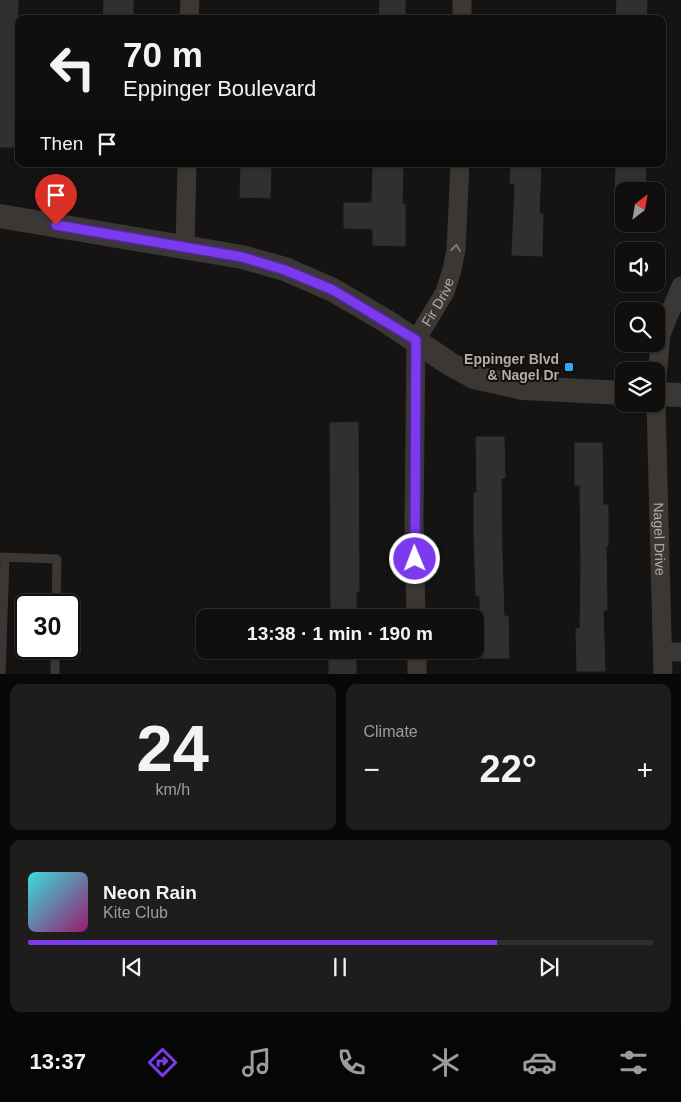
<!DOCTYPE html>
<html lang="en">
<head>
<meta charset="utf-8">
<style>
  body { margin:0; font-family:Arial,sans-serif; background:#1e1d1c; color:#f1f3f6; height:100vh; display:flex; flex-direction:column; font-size:19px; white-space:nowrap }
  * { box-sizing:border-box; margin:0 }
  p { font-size:16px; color:#9c9c9e }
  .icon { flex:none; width:28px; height:28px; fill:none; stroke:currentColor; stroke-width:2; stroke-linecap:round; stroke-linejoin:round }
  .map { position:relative; height:674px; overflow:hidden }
  .sheet { display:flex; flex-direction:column; gap:10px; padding:10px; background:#090808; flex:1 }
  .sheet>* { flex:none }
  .hud { position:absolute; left:15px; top:15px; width:651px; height:152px; border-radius:10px; box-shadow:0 1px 4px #0004,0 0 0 1px #302f2e; background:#100f0e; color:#f1f3f6; overflow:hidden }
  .needle { width:32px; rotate:31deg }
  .fabs { position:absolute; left:615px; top:182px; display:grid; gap:10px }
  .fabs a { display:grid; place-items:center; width:50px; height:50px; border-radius:10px; background:#100f0e; box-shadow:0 1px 4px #0004,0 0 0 1px #302f2e; font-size:25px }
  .speed { position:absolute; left:15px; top:594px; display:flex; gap:10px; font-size:25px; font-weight:700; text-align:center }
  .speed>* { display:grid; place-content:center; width:65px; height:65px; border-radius:50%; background:#100f0e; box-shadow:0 1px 4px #0004,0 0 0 1px #302f2e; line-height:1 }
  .speed .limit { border:2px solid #111; border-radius:8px; background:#fff; color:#111 }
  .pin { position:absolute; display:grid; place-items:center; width:42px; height:42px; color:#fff; margin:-51px -21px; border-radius:50% 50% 50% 0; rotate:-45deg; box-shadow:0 0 5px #0007 }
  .pin .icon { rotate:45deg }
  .me { position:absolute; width:55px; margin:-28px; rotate:359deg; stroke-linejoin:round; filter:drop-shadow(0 0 4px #0008) }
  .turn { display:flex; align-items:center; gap:18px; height:105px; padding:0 25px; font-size:22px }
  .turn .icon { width:65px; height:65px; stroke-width:2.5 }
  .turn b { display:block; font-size:35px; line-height:42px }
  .then { display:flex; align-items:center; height:48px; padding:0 25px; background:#0003; gap:10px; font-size:19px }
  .big { font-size:38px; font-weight:700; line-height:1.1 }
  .sheet .widget { flex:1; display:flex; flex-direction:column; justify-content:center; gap:8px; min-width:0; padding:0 18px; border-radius:10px; background:#1e1d1c }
  .sheet .dial { align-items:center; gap:0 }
  .dial b { font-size:65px; line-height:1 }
  .song { display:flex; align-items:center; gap:15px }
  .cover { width:60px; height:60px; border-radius:8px; background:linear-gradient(135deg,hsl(180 70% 55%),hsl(320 70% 35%)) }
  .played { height:5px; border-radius:2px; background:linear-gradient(90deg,#7c3aed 75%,#302f2e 75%) }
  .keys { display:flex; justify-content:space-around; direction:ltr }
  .heat { display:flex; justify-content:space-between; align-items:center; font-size:28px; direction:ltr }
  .sheet .tiles { flex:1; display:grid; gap:10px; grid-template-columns:1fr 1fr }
  .widget:last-child { grid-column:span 2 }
  .trip { position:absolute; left:196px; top:609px; width:288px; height:50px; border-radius:10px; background:#100f0e; box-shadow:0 1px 4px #0004,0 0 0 1px #302f2e; font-weight:700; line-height:50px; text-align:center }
  .tab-bar { display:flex; height:80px; justify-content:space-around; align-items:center; background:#060606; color:#9c9c9e }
  .tab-bar .icon { width:35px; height:35px }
  .tab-bar .selected { color:#7c3aed }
  .tab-bar b { font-size:22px; color:#f1f3f6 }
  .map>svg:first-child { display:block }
  .building { fill:#31302e; stroke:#31302d }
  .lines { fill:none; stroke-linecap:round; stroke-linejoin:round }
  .service { stroke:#3a3734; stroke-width:9 }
  .minor { stroke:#3a3734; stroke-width:19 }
  .tertiary { stroke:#3a3734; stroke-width:24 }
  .oneway { stroke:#7e7772 }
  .route-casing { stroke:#51269a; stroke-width:12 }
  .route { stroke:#7c3aed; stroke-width:9 }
  .poi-dot { fill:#31a8f0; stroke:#100f0e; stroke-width:2 }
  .labels { text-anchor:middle; stroke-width:4; stroke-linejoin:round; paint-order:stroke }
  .street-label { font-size:14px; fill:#b5aca5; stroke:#100f0e }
  .poi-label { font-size:14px; font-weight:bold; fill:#b5aca5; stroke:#100f0e; text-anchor:end }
</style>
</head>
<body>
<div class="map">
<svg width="681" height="675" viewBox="0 0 681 675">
  <rect width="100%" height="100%" fill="#151413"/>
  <path class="building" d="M0,0h18l-2,147h-16z
    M104,0h29v19h-30z
    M380,0h25v19h-26z
    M617,0h30l-1,19h-30z
    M241,164h30l-1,34 -30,-1z
    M373,164h30l-1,40h3v42l-32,-1v-16l-29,-1v-25h28z
    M511,164h30l-2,50h4l-1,42 -30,-1 3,-71 -5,-1z
    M616,164h30l-1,27h-30z
    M358,422l1,170h-3v26h-25l-1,-195z
    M476,437h28l1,41h-4l1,76 2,62h4l1,42h-28l-1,-62h-4l-2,-61v-42h3z
    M575,443h27l1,62h5v41h-2l1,64h-4l2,61h-28l-1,-42h4l1,-61 -1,-83h-5z
    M329,650h27v25h-27z"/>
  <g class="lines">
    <path class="service" d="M0,557l57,2 -1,46
      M1,675l4,-118
      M55,675v-27"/>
    <g class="minor">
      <path d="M189,19l1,-19"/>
      <path d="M462,19v-19"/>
      <path d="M185,247l2,-83"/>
      <path d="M656,389l5,-55 20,-48"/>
      <path id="s1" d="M656,404l7,271"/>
      <path id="s2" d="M416,618l-2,-98 2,-180 29,-48 7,-22 4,-20 4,-86"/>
      <path d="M417,650v25"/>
      <path d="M663,652h18"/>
    </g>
    <path class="tertiary" d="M0,216l242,41 43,12 48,21 53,31 64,43 24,13 48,11 102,5
      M656,394l25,1"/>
  </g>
  <defs><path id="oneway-chevron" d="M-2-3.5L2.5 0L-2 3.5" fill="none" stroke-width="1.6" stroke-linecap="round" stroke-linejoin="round" transform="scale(1.25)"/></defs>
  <use class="oneway" href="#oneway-chevron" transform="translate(456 248) rotate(-84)"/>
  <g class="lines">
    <g class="route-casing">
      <path id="route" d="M56,225l186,32 43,13 48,20 83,50 -1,219"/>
    </g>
    <use href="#route" class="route"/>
  </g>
  <rect class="poi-dot" x="564" y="362" width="10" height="10" rx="2.5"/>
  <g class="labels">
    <g class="street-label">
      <text dy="5" stroke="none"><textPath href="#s2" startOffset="322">Fir Drive</textPath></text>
      <text dy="5" stroke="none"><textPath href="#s1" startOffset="135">Nagel Drive</textPath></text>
    </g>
    <g class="poi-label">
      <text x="559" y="364">Eppinger Blvd<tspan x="559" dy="16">&amp; Nagel Dr</tspan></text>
    </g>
  </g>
</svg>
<div class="fabs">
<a><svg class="needle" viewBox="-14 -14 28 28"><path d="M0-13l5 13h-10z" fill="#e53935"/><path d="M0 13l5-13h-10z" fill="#9c9c9e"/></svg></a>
<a><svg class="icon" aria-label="sound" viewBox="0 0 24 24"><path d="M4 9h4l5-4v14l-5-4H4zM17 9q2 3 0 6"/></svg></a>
<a><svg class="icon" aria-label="search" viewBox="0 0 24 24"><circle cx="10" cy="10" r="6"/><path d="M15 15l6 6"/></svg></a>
<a><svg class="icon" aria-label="layers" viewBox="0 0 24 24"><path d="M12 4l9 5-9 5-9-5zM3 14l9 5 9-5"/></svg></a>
</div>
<div class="speed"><div class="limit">30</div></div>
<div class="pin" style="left:56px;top:225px;background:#d93025"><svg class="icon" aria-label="arrive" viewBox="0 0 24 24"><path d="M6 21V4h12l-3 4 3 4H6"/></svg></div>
<svg class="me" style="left:415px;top:559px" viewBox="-20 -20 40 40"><circle r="17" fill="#7c3aed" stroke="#fff" stroke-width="3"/><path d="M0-11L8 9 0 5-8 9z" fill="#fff"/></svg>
<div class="trip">13:38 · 1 min · 190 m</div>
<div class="hud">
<div class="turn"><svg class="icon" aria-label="left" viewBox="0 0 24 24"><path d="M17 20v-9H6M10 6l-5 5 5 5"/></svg><div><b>70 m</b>Eppinger Boulevard</div></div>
<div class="then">Then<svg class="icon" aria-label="arrive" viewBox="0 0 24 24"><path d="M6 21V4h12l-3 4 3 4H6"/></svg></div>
</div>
</div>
<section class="sheet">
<div class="tiles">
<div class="widget dial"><b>24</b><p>km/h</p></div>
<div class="widget"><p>Climate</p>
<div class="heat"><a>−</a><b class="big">22°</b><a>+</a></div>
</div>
<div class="widget">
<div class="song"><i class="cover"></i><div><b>Neon Rain</b><p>Kite Club</p></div></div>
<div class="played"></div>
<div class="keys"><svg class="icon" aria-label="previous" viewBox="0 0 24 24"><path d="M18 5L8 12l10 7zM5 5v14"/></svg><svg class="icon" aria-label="pause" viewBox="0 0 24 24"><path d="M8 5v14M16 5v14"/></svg><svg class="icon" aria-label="next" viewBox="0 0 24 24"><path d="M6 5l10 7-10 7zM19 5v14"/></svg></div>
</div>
</div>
</section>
<nav class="tab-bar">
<b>13:37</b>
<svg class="icon selected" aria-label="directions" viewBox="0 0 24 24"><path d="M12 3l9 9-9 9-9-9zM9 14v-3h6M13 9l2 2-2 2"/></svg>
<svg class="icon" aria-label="music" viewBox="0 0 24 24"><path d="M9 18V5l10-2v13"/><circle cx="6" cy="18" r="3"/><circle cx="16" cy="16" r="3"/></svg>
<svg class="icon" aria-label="phone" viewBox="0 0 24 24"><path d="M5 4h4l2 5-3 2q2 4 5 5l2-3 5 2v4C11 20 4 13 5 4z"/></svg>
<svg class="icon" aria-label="climate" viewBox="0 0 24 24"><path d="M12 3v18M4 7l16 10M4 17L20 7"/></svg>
<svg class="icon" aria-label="car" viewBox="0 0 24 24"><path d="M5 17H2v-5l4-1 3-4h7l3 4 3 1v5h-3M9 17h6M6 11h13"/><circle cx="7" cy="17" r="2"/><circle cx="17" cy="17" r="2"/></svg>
<svg class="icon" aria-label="filters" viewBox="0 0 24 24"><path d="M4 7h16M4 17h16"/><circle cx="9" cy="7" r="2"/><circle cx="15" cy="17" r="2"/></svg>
</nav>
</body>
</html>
